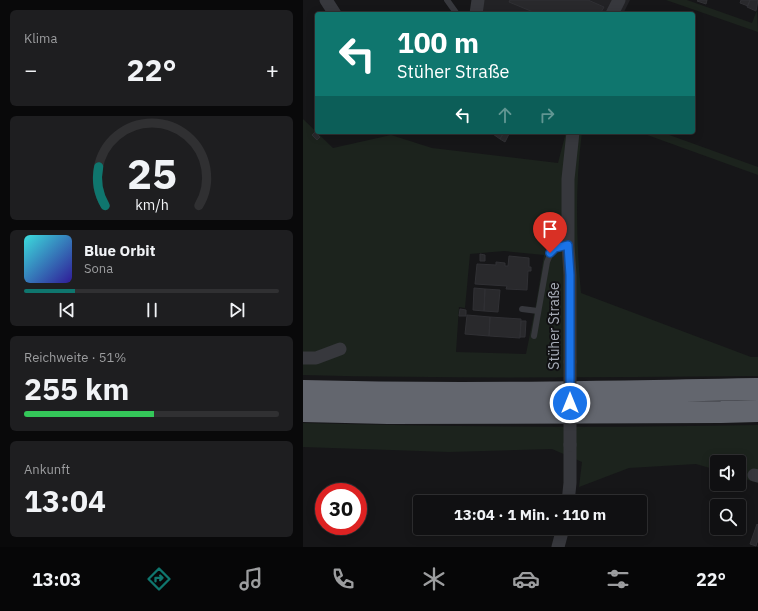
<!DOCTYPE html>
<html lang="de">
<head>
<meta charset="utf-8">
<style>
  body { margin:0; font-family:"IBM Plex Sans",sans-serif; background:#1e1e20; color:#f1f3f6; height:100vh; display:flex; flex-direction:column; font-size:15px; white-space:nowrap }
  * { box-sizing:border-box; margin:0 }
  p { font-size:13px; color:#9c9d9f }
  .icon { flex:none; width:22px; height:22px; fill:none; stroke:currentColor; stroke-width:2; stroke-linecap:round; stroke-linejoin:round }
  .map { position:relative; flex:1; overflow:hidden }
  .sheet { display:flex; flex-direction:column; gap:10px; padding:10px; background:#09090a; width:303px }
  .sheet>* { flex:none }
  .guide { position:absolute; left:12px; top:12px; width:380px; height:122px; border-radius:4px; box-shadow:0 2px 10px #0003,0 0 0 1px #303032; background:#0f766e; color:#fff; overflow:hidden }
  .buttons { position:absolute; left:407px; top:455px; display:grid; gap:8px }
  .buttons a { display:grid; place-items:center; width:36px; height:36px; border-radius:4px; background:#101012; box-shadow:0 2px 10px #0003,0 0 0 1px #303032; font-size:20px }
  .speed { position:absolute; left:12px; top:483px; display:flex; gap:8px; font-size:20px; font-weight:700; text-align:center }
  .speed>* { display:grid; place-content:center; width:52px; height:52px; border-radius:50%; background:#101012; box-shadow:0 2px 10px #0003,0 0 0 1px #303032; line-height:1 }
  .speed .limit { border:6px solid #d22; background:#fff; color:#111 }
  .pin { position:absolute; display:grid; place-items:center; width:34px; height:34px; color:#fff; margin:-41px -17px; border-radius:50% 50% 50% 0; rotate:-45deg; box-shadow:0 0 4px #0007 }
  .pin .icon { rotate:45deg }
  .me { position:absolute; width:44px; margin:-22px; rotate:0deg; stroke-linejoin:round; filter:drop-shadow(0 0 3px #0008) }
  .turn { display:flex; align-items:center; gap:14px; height:84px; padding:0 16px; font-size:18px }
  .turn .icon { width:52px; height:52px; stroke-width:2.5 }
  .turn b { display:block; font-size:28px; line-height:34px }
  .lanes { display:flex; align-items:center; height:38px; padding:0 16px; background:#0003; justify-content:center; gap:20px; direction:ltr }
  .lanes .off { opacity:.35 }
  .big { font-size:30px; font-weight:700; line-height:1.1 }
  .sheet .widget { flex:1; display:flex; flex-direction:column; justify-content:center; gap:6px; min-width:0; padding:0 14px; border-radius:6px; background:#1e1e20 }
  .sheet .dial { align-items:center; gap:0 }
  .dial svg { height:104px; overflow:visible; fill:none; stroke:#303032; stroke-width:7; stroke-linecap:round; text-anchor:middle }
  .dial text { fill:#f1f3f6; stroke:none }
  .song { display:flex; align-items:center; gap:12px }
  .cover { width:48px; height:48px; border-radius:6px; background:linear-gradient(135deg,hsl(180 70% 55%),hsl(250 70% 35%)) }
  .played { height:4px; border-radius:2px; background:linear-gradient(90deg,#0f766e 20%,#303032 20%) }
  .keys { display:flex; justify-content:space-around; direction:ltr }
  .heat { display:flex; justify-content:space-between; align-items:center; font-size:22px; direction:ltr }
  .charge { height:6px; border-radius:3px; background:linear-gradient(90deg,#34c759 51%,#303032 0) }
  .trip { position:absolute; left:110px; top:495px; width:234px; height:40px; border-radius:4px; background:#101012; box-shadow:0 2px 10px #0003,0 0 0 1px #303032; font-weight:700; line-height:40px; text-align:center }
  .dock { display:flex; height:64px; justify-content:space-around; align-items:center; background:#060607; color:#9c9d9f }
  .dock .icon { width:28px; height:28px }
  .dock .current { color:#0f766e }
  .dock b { font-size:18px; color:#f1f3f6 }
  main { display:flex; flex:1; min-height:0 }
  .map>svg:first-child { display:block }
  .built { fill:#222225 }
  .green { fill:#1c231d; fill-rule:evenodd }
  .building { fill:#29292c; stroke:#303034 }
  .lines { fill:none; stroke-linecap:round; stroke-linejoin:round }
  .service { stroke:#37383d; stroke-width:6 }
  .minor { stroke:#37383d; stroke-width:13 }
  .motorway { stroke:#63666e; stroke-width:22 }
  .minor-bridge { stroke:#37383d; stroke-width:13 }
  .route-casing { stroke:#114b97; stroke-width:10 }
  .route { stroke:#1a73e8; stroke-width:7 }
  .labels { text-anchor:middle; stroke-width:4; stroke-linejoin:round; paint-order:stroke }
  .street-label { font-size:14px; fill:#a8adb8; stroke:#111113 }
</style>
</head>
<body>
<main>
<section class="sheet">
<div class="widget"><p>Klima</p>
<div class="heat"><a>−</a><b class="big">22°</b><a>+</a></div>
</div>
<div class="widget dial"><svg viewBox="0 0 100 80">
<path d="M14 69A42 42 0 1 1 86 69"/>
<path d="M14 69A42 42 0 0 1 9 39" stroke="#0f766e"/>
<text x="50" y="56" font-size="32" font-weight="700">25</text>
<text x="50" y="72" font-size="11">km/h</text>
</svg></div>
<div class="widget">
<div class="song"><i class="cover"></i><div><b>Blue Orbit</b><p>Sona</p></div></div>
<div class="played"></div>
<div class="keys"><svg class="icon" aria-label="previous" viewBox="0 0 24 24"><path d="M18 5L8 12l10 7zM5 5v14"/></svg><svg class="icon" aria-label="pause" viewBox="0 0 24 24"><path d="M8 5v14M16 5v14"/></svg><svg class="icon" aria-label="next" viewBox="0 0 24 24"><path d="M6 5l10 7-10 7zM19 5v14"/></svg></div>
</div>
<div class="widget"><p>Reichweite · 51%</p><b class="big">255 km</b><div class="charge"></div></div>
<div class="widget"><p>Ankunft</p><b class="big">13:04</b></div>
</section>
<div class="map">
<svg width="455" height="547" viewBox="0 0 455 547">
  <rect width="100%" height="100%" fill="#161618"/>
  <path class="built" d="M177,0h150l-7,14h-144z"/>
  <path class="green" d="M363,0h21l65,23 5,-13 1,22z
    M0,119l30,29 58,-13 41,13 126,15 8,-31h16c-7,53 -6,108 -1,161l170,64h7v19c-152,1 -303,3 -455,-1zM201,251l40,4 -8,49 -10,50 -70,-2 3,-45 6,1 5,-54z
    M336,132h22l97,35v8z
    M0,423c152,4 303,5 455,2v58l-19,-6v-15h-22v8l-21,-6 -67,4 -50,19 3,-25 -30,-13 -103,3 -146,-5z"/>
  <path class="building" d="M207,0h78l16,7 -4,7h-62l-29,-12z
    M395,0h9l-1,4 -9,-3z
    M438,0h9l-2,6 -8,-3z
    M447,0h8l-2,11 -9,-4z
    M12,132l5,5 -3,3 -5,-5z
    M187,132h14l-4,7z
    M201,132h6l-5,10 -5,-3z
    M177,254l5,1v6h-5z
    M206,256l20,2v9h2v4h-3l-1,19 -21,-1 1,-3 -32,-2 2,-20 19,1v-3l9,1v3h3z
    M171,288l11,1 -1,22 -11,-1z
    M182,289l15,1 -2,22 -14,-1z
    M157,309l6,1v6h-7z
    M164,315l23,2 -1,19 -24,-2z
    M187,317l31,2 -1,19 -31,-2z
    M218,321h5l-1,16h-5z
    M454,524l1,1v17h-1l-1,4 -6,-2z"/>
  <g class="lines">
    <path class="service" d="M144,0l10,14
      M219,309l16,2
      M231,336l13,-74c5,-13 8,-14 21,-17"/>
    <path class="minor" d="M23,0l9,14
      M173,14l2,-14
      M309,14l7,-14
      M0,358h13l24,-9
      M267,362v-87l-2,-30v-66l5,-47
      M451,475l4,1
      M265,502l2,-19v-38
      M255,547l5,-19"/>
    <path class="motorway" d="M0,391c152,4 303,1 455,-2
      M0,411l85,2 333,-1 37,-1"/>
    <path class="minor-bridge" d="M267,362v83"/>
  </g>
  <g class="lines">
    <g class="route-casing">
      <path id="route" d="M247,253l5,-5 13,-3 2,30v128"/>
    </g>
    <use href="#route" class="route"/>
  </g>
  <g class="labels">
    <g class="street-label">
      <text transform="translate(251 326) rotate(-90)" y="5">Stüher Straße</text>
    </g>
  </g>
</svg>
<div class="buttons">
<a><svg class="icon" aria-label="sound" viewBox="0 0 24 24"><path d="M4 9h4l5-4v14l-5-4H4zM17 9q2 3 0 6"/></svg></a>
<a><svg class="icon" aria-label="search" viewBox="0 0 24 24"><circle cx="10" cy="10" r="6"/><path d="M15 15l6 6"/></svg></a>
</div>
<div class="speed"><div class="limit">30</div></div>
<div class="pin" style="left:247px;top:253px;background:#d93025"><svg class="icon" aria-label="arrive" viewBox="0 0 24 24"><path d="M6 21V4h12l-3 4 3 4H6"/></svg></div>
<svg class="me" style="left:267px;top:403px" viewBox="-20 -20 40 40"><circle r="17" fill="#1a73e8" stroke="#fff" stroke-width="3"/><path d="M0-11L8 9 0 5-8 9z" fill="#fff"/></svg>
<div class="trip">13:04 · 1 Min. · 110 m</div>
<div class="guide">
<div class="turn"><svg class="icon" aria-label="left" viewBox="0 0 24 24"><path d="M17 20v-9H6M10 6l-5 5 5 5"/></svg><div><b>100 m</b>Stüher Straße</div></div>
<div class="lanes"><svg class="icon" aria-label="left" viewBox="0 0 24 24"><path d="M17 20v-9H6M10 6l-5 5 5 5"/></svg><svg class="icon off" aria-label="ahead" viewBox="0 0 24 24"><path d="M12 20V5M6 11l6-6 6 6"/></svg><svg class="icon off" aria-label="right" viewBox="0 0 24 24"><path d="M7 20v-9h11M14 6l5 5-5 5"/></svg></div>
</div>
</div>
</main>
<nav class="dock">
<b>13:03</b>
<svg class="icon current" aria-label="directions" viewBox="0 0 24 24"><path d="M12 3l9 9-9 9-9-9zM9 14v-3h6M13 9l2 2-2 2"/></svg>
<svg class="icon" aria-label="music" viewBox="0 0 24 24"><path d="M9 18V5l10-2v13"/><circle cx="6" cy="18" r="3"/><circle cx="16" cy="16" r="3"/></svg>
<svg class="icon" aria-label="phone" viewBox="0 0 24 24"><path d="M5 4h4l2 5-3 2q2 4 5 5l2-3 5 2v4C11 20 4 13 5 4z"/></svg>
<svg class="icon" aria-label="climate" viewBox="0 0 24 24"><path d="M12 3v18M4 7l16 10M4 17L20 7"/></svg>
<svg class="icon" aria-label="car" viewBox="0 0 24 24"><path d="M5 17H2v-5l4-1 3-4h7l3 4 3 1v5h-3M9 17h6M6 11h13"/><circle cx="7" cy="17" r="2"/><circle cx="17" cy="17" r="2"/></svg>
<svg class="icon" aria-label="filters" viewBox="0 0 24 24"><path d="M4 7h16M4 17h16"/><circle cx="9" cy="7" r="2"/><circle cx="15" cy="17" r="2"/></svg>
<b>22°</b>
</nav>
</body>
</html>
